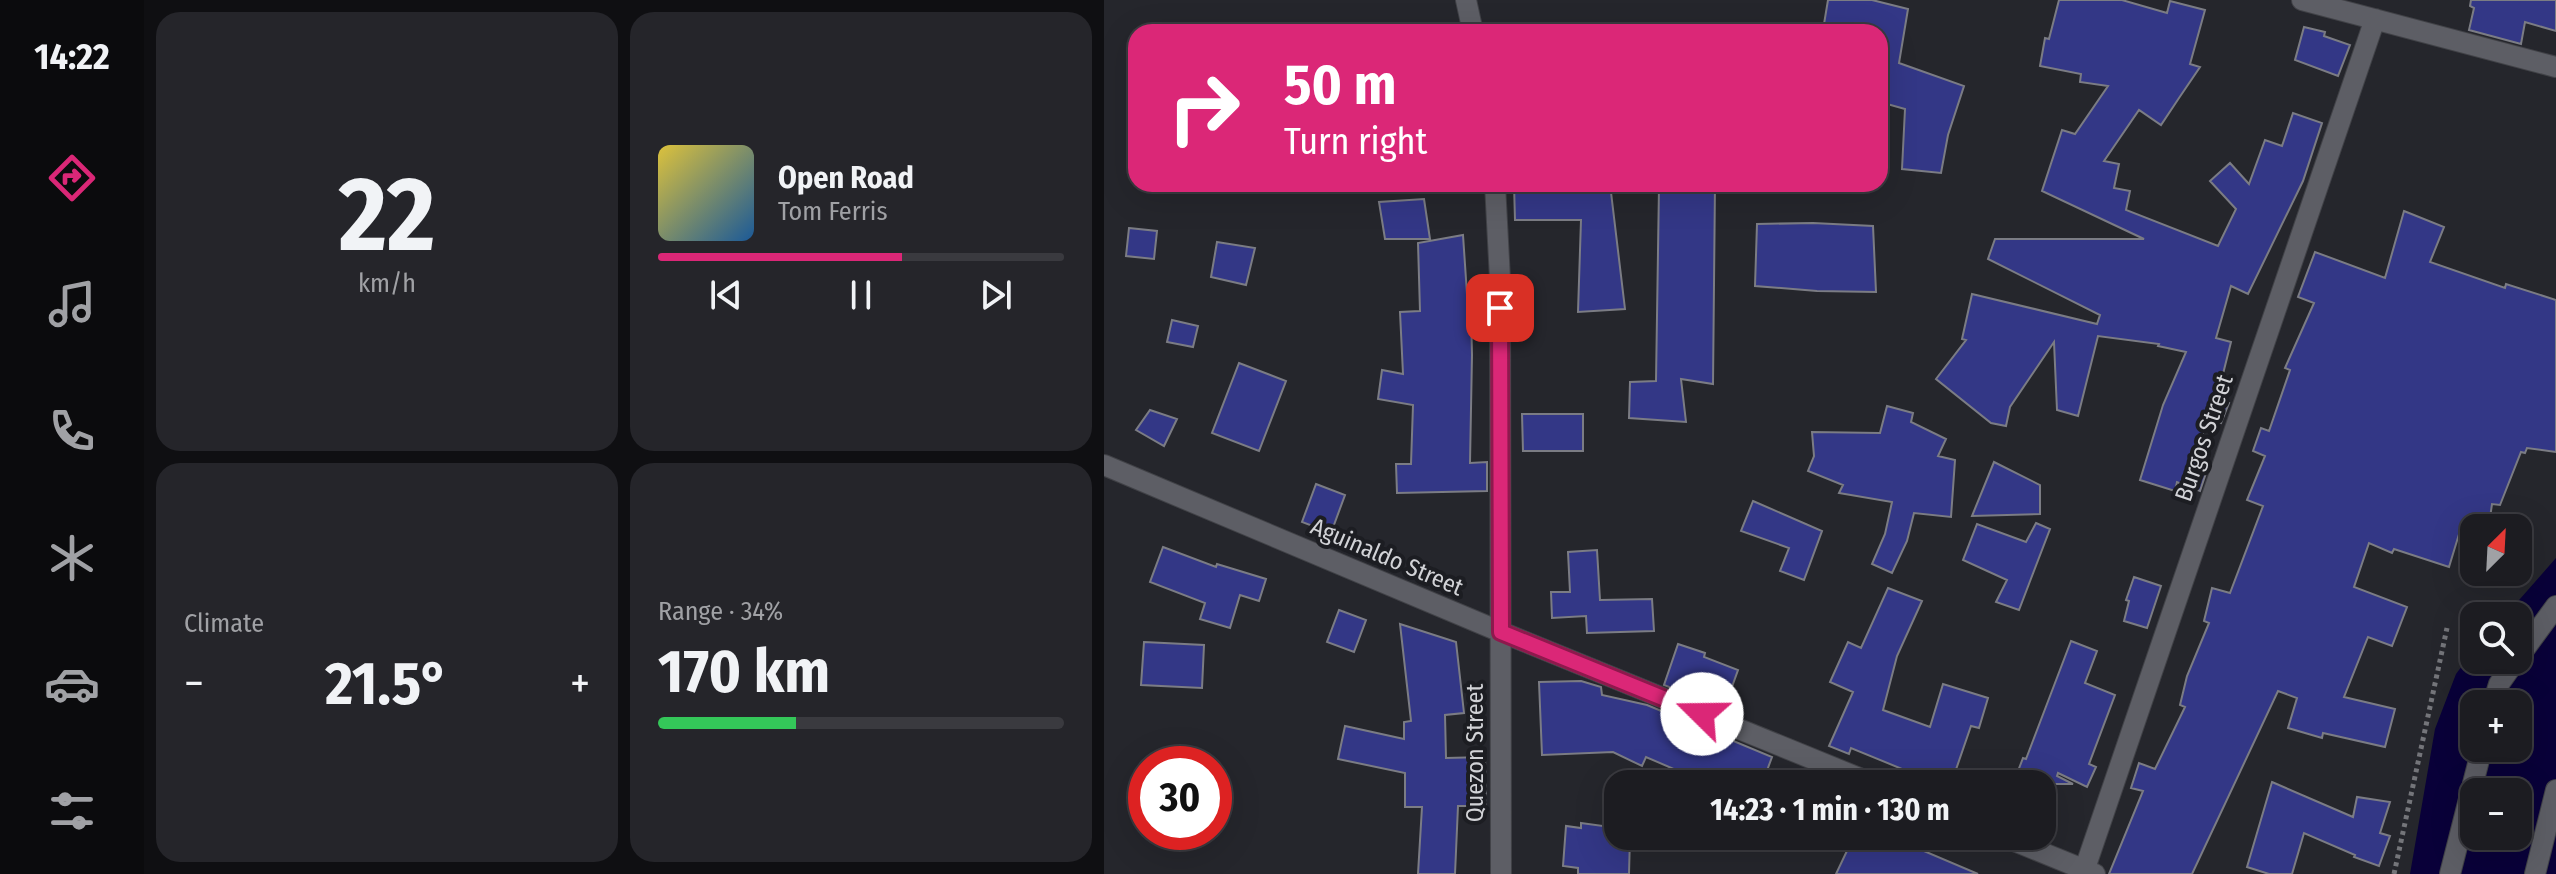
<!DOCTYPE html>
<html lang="en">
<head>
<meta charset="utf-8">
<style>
  body { margin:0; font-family:"Fira Sans Condensed",sans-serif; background:#25252a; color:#f1f3f6; height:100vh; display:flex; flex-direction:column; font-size:30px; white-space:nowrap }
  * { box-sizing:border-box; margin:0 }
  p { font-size:26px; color:#a0a1a5 }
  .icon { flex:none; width:44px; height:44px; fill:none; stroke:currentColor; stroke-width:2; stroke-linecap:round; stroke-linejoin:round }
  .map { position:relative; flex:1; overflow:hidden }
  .drawer { display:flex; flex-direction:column; gap:12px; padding:12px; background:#0f0f12; width:960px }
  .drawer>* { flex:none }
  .guide { position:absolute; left:24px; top:24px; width:760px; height:168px; border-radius:24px; box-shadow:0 8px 32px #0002,0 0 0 2px #3a3a3f; background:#db2777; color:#fff; overflow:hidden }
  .needle { width:52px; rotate:24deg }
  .tools { position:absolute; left:1356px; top:514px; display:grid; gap:16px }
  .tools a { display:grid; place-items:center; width:72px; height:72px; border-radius:16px; background:#1c1c21; box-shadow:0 8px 32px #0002,0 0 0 2px #3a3a3f; font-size:40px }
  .speed { position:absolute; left:24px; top:746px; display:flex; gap:16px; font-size:40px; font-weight:700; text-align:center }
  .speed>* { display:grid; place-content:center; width:104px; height:104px; border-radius:50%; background:#1c1c21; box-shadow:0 8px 32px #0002,0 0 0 2px #3a3a3f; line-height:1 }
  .speed .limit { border:12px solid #d22; background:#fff; color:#111 }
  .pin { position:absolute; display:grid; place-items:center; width:68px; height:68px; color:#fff; margin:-34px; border-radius:16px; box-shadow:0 4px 12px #0006 }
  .me { position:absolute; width:88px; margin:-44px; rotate:292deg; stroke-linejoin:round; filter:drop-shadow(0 0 6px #0008) }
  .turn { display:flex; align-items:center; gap:28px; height:168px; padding:0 24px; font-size:36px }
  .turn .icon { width:104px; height:104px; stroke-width:2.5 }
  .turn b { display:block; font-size:56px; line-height:68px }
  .big { font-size:60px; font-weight:700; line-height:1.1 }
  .drawer .card { flex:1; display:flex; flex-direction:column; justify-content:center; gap:12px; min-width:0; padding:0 28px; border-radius:24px; background:#25252a }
  .drawer .dial { align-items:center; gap:0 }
  .dial b { font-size:104px; line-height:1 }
  .song { display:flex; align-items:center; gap:24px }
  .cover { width:96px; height:96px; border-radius:12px; background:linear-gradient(135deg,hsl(50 70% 55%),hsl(210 70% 35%)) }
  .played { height:8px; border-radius:4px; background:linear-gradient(90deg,#db2777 60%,#3a3a3f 60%) }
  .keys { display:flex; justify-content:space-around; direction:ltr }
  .heat { display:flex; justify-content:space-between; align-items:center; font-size:44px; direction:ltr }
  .charge { height:12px; border-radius:6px; background:linear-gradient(90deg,#34c759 34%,#3a3a3f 0) }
  .drawer .tiles { flex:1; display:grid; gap:12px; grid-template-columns:repeat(2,1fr) }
  .trip { position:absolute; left:500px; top:770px; width:452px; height:80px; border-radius:24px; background:#1c1c21; box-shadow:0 8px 32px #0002,0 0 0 2px #3a3a3f; font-weight:700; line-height:80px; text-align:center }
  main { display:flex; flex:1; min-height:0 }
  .tabs { display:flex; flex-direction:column; width:144px; justify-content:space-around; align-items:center; background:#0b0b0d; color:#a0a1a5 }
  .tabs .icon { width:56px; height:56px }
  .tabs .current { color:#db2777 }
  .tabs b { font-size:36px; color:#f1f3f6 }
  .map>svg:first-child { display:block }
  .water { fill:#090039; fill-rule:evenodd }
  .building { fill:#333786; stroke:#7b7c84; stroke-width:2 }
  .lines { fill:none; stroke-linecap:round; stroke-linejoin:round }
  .street-casing { stroke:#414247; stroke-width:22 }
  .path { stroke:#74757a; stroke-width:5; stroke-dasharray:4 4; stroke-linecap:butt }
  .street { stroke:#5d5e65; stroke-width:20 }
  .route-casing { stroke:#8e194d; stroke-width:20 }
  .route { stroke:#db2777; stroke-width:14 }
  .labels { text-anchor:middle; stroke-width:8; stroke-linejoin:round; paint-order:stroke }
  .street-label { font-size:24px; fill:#d2d3d7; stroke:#1c1d22 }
</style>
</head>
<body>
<main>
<nav class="tabs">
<b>14:22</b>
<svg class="icon current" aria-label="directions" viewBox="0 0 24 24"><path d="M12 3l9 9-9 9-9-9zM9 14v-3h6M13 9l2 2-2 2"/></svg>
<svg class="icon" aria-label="music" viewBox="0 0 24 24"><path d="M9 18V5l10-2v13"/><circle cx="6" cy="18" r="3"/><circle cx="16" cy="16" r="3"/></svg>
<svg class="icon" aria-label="phone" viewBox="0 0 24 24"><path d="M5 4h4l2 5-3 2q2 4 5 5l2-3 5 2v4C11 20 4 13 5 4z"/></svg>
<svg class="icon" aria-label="climate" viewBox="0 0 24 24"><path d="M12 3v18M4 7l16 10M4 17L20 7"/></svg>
<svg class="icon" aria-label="car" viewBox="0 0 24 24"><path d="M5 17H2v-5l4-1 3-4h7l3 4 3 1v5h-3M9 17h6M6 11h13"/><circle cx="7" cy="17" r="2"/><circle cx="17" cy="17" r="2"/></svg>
<svg class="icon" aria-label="filters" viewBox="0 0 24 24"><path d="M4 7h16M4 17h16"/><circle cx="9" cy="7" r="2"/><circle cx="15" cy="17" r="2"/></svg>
</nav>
<section class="drawer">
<div class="tiles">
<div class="card dial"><b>22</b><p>km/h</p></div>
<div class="card">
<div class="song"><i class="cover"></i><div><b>Open Road</b><p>Tom Ferris</p></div></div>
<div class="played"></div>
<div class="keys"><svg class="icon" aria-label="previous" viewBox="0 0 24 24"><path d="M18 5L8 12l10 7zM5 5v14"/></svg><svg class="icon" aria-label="pause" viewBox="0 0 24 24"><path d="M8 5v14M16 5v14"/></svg><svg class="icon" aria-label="next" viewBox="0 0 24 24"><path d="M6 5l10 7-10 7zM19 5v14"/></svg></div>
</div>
<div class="card"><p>Climate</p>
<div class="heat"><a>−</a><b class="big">21.5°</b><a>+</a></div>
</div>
<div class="card"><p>Range · 34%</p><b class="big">170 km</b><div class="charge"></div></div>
</div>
</section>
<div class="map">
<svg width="1452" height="874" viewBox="0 0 1452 874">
  <rect width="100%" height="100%" fill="#25262c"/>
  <path class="water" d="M1452,558v316h-146l25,-145 21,-55 18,-24v10h44v-44h-13zM1370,704h44v44h-44zM1370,792h44v44h-44z"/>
  <path class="building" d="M724,0h44l36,9 -9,54 65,23 -16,49 -7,38 -39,-4 3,-60 -25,-7v-70h-21l-35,-8z
    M955,0h63l45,13 3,-12 35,9 -15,54 10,3 -21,31 -18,27 -22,-15 -35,51 15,3 -5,24 16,3 -4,19 92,36 18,-37 -26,-28 20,-18 19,21 16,-44 17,6 11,-33 29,10 -19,58 -55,113 -17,-8 -15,52 15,4 -14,56 12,5 -8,20 -13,-5 -14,42 14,7 -8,24 -23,-9 -2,9 -35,-11 23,-75 23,-53 -28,-6 1,-2 -61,-8 -20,80 -21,-6 -3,-68 -44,65 -4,19 -15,-3 -55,-44 30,-39 -4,-1 10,-45 125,30 3,-9 -112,-56 7,-20h149l-102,-48 20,-61 13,4 33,-48 -28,-4 1,-8 -41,-8 5,-28 4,1z
    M1367,0h85v31l-31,-9 -4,22 -52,-14 5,-22 -4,-2z
    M1200,27l21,5 -1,4 26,9 -12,31 -43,-16z
    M410,184h96l15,125 -47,3 3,-92h-66z
    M591,184h20l-2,200 -32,-5 5,43 -57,-4 1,-36 26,-1 3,-194z
    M320,199l6,40h-45l-6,-37z
    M1300,211l40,16 -14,35 75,26 1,-4 50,16v152l-29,-4 -2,5 -4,-1 -21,53 -8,-1 -2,14h-5l-1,5 -21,-2 -14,46 -55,-18 -2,4 -23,-10 -15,44 53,20 -15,39 -24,-9 -24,60 51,12 -10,38 -62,-14 -1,5 -34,-10 9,-30 -19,-7 -86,183h-83l34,-83 -12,-3 8,-25 16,6 30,-62 -5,-2 7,-29 22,-53 -5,-2 8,-33 18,5 33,-87 -16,-6 18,-44 -12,-5 8,-23 8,3 21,-61 -5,-2 29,-65 -16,-6 17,-45 70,26z
    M709,223l60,3 3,66 -59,-1 -62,-5 2,-62z
    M25,228l28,3 -3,28 -28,-3z
    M359,235l5,74h3l1,46 -2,108 17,-1v29l-90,2 -1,-29h15l2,-59 -35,-6 4,-29 21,4 -3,-62 20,-1 -2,-68z
    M113,242l38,6 -9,37 -35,-8z
    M68,320l26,6 -5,21 -26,-5z
    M135,363l47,18 -27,70 -47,-18z
    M783,406l26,7 -2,9 35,17 -8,17 17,4 -4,57 -37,-4 -7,28 -15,32 -20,-9 13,-30 7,-32 -53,-9 4,-8 -35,-14 6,-15 -2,-24 68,1z
    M46,410l27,9 -13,27 -28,-16z
    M418,414h61v37h-60z
    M890,462l46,23v29l-68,2z
    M212,484l29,11 -14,38 -29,-11z
    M649,501l69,30 -18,49 -24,-9 9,-23 -48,-17z
    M932,523l14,6 -31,81 -23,-8 11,-22 -44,-20 14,-36 49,18z
    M59,547l53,20 1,-3 49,15 -7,22 -19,-6 -10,33 -30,-9 5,-16 -55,-21z
    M493,550l3,50 52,-1 2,32 -67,2 -1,-17 -34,2 -1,-26h19l-2,-40z
    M1030,577l27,9 -14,42 -23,-7 5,-20 -3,-1z
    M784,588l34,13 -25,55 -14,54 47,17 13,-43 45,14 -9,30 -8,-2 -20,58h-49l5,-13 -56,-23 -2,6 -20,-8 24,-54 -23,-10 18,-40 13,6z
    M235,610l27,10 -12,32 -27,-10z
    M296,624l56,18 8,71 -19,2 1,43 39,-1 1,49h-28l-3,68h-37l4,-67h-17v-34l-67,-14 7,-33 59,13v-17l7,-1z
    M967,641l26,10 -12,32 30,12 -26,69 7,3 -9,20 -29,-14 -1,3 16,8h-60l10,-26 3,1z
    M40,642l60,3 -2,43 -61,-3z
    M574,644l27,9 -1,4 34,13 -14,39 -60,-24z
    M477,681l20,6 1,8 45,10 125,52 -10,27h-67l2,-5 -51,-22 -4,9 -29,-14 -71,3 -3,-73z
    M1168,782l81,35 4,-20 33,5 -10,31 10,3 -11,30 -25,-9 1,-2 -51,-22 -12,41h-23l-22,-7z
    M477,823l37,5v8h12l-1,38h-51v-6l-15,-2 3,-40 15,2z
    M750,836h62l-4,10 66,28h-142z"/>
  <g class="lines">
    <g class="street-casing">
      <path id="street" d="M362,0l7,32
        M1198,0l254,67
        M391,184l5,95 1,595
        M0,465l397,167 373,152
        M1414,658l38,-52
        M1389,704l6,-20 17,-24
        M898,836l93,38
        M979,874l292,-855
        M1346,874l32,-126
        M1431,874l21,-84"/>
    </g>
    <path class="path" d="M1290,874l53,-246"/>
    <use href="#street" class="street"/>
  </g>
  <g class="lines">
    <g class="route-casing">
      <path id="route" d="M396,308l1,324 201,82"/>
    </g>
    <use href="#route" class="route"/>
  </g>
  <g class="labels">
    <g class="street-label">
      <text transform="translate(1100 438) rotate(-71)" y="8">Burgos Street</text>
      <text transform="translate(283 557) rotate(23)" y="8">Aguinaldo Street</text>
      <text transform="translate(371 753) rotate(-90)" y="8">Quezon Street</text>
    </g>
  </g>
</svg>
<div class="tools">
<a><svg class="needle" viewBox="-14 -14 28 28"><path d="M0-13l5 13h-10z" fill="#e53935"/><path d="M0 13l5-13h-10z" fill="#a0a1a5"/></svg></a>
<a><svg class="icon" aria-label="search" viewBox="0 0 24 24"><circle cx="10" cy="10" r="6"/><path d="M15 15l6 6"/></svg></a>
<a>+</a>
<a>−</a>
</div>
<div class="speed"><div class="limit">30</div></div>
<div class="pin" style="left:396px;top:308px;background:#d93025"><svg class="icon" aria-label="arrive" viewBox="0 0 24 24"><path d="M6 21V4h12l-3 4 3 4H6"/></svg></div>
<svg class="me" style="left:598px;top:714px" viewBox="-20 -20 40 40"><circle r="19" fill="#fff"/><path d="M0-13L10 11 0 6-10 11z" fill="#db2777"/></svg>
<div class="trip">14:23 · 1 min · 130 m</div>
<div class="guide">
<div class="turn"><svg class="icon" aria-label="right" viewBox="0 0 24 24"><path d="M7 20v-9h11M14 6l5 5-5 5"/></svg><div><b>50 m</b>Turn right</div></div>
</div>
</div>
</main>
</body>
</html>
